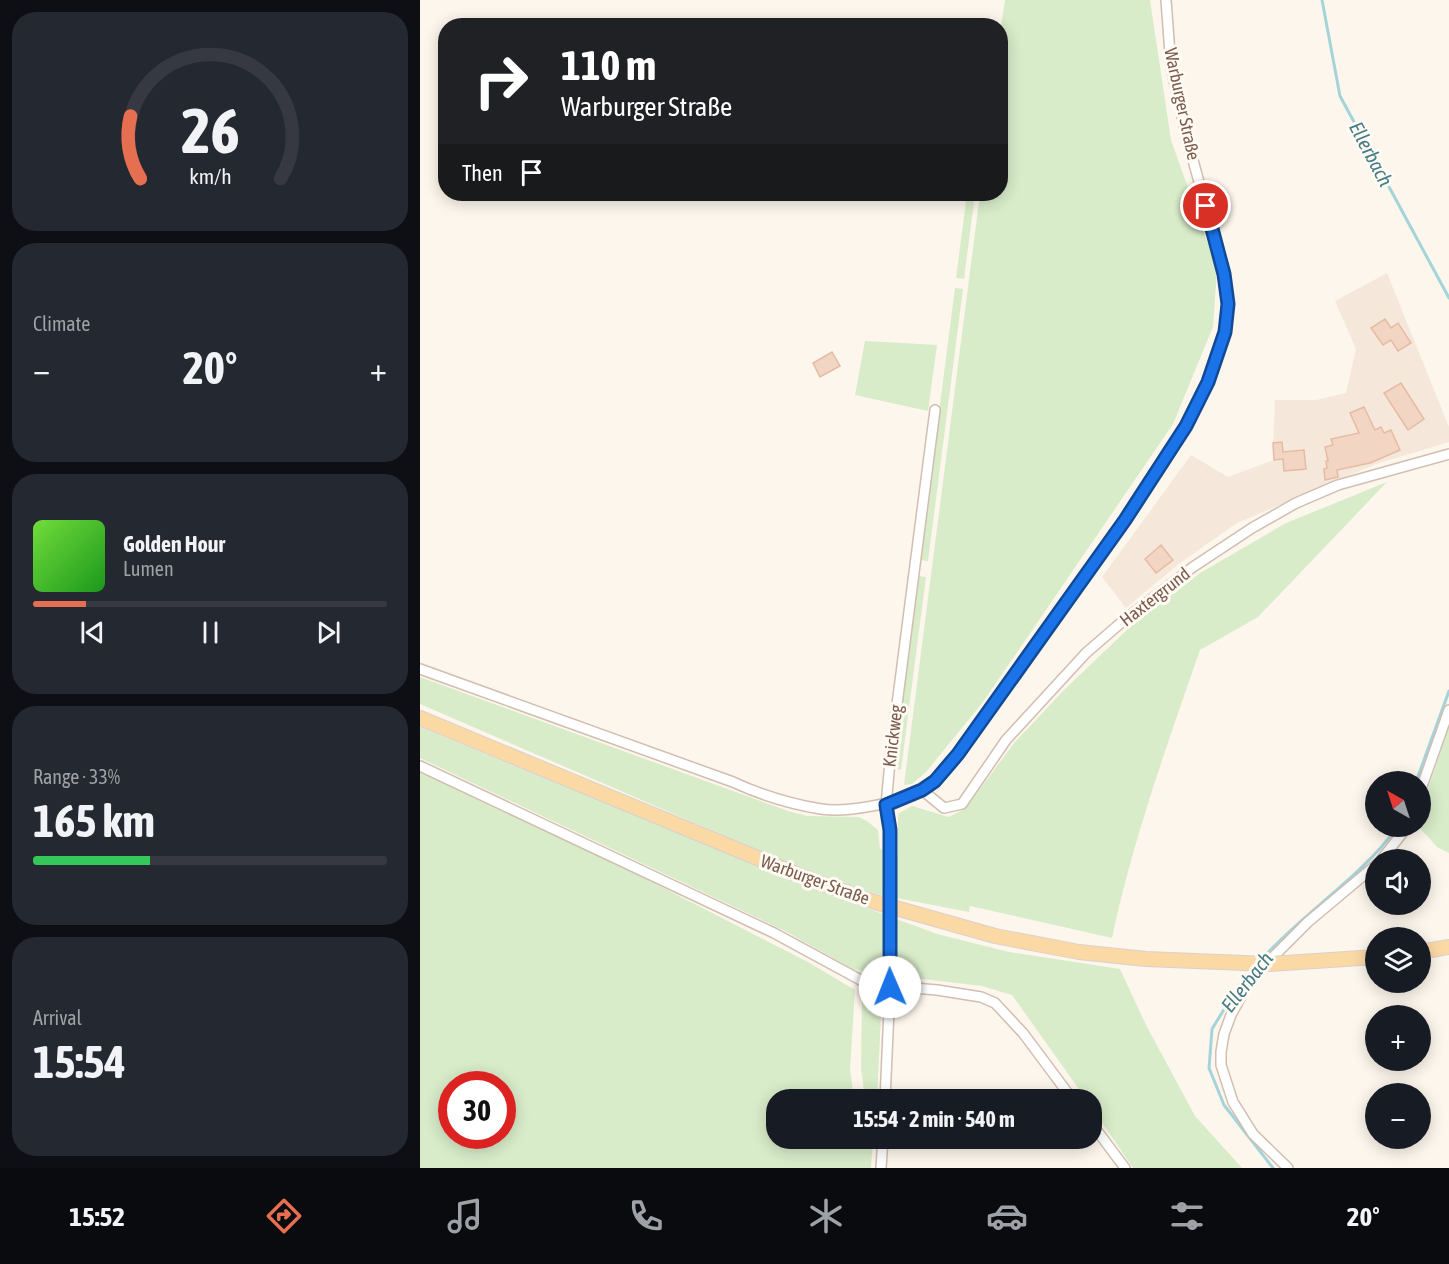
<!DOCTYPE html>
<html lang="en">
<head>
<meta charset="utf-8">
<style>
  body { margin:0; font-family:"Asap Condensed",sans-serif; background:#242831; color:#f1f3f6; height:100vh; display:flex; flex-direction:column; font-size:22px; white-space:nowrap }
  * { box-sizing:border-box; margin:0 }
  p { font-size:20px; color:#9ea1a6 }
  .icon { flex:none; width:33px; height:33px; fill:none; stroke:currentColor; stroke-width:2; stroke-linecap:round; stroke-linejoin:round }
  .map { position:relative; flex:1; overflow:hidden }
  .panel { display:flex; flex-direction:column; gap:12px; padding:12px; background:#0d0f14; width:420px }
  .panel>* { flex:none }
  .top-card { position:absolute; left:18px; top:18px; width:570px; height:183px; border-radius:24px; box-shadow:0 3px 15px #0003; background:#202124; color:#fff; overflow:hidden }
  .needle { width:39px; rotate:321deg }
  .controls { position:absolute; left:945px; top:771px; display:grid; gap:12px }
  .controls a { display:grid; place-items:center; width:66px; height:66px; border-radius:50%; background:#171b24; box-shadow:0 3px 15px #0003; font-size:30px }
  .speed { position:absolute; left:18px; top:1071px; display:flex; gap:12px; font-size:30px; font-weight:700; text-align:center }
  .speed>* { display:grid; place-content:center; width:78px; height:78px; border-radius:50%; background:#171b24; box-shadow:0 3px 15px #0003; line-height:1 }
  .speed .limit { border:9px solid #d22; background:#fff; color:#111 }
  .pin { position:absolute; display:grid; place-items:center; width:51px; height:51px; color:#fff; margin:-26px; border:3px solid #fff; border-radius:50%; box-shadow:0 2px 6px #0007 }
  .me { position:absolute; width:66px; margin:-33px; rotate:359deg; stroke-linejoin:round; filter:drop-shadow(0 0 4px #0008) }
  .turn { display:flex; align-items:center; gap:21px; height:126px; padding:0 24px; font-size:27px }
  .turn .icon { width:78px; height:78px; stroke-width:2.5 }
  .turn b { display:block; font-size:42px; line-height:51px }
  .then { display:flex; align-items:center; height:57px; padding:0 24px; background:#0003; gap:12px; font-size:22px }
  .big { font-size:45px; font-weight:700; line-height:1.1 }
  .panel .tile { flex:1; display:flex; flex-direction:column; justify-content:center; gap:9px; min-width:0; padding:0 21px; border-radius:24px; background:#242831 }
  .panel .dial { align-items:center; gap:0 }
  .dial svg { height:156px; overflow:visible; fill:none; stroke:#363941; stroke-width:7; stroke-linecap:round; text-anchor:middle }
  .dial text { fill:#f1f3f6; stroke:none }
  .song { display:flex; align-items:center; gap:18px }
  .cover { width:72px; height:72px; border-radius:9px; background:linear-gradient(135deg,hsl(100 70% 55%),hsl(120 70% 35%)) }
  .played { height:6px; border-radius:3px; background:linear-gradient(90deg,#e76f51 15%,#363941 15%) }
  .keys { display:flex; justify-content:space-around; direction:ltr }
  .heat { display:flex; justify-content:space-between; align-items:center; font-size:33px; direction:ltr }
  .charge { height:9px; border-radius:4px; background:linear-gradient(90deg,#34c759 33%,#363941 0) }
  .trip { position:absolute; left:346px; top:1089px; width:336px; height:60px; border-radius:24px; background:#171b24; box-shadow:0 3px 15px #0003; font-weight:700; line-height:60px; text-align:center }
  .tab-bar { display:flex; height:96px; justify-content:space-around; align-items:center; background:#090b0e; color:#9ea1a6 }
  .tab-bar .icon { width:42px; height:42px }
  .tab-bar .selected { color:#e76f51 }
  .tab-bar b { font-size:27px; color:#f1f3f6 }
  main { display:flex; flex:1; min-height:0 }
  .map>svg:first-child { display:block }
  .residential { fill:#f5e8da }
  .green { fill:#d8ecc9; fill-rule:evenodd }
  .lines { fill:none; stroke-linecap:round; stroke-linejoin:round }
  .stream { stroke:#a5d3da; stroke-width:3 }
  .building { fill:#f3d5c3; stroke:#e6bba3; stroke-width:1.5 }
  .minor-casing { stroke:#d1beb0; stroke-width:12 }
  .primary-casing { stroke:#dad1cd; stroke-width:16 }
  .minor { stroke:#fff; stroke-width:9 }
  .primary { stroke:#fbd9a5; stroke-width:14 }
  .minor-bridge-casing { stroke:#d1beb0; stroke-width:12; stroke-linecap:butt }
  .primary-bridge-casing { stroke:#dad1cd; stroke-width:16; stroke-linecap:butt }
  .minor-bridge { stroke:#fff; stroke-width:9 }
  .primary-bridge { stroke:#fbd9a5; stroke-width:14 }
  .route-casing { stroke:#114b97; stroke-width:15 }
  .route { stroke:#1a73e8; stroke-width:10 }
  .labels { text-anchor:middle; stroke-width:6; stroke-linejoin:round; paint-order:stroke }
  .street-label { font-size:18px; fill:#7a5c4d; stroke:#fffaf3 }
  .water-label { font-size:20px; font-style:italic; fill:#437c86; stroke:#fffaf3 }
</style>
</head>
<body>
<main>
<section class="panel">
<div class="tile dial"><svg viewBox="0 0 100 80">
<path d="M14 69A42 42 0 1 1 86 69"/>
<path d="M14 69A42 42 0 0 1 9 37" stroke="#e76f51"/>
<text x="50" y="56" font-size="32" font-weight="700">26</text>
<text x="50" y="72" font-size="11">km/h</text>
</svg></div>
<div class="tile"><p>Climate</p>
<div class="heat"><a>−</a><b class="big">20°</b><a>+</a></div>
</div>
<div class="tile">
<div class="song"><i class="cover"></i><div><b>Golden Hour</b><p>Lumen</p></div></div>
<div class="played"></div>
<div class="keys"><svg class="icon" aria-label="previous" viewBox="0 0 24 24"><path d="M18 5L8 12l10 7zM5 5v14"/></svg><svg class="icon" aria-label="pause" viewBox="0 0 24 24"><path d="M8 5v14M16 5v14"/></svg><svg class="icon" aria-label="next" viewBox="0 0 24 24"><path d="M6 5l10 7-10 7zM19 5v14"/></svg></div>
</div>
<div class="tile"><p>Range · 33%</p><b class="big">165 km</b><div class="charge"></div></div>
<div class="tile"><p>Arrival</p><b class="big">15:54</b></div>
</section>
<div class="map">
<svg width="1029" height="1168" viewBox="0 0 1029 1168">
  <rect width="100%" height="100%" fill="#fdf6ec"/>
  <path class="residential" d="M967,273l62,154v15l-73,22 -139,59 -57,40 -54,45 -24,-31 89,-122 37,22 46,-17 -1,-17 2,-43h41l30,-7 10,-44 -21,-48z"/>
  <path class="green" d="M585,0h145l21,140 46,129 -4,58 -40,97 -190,278 -57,70 -14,12 -8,1 76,-591h20v-161z
    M547,194h8l-11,85 -8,-1z
    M535,288l8,1 -35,272 -8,-1z
    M445,341l72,4 -9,66 -73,-16z
    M967,482l-129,135 -58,33c-33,95 -67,189 -88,288l-142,-32 -1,6 -88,-17 -71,-22 -390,-169v-27l368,134 19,5 52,1 8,4 11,9 2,19 18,7v-42l14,-8 37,11 17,-9 48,-65 50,-53 66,-63 70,-54 86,-50z
    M498,576l8,1 -25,193 -6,-2z
    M0,727l387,159 130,48 72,18 111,17 26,56 49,91 47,52h-109l-41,-60v-8l-6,-1 -74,-104 -30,-9 -76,-9 -6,-6 -1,-15 -30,16 -16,-3 -68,-38 -365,-173z
    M1029,727v126l-12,-6 -18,-20 2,-17z
    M0,771l224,107 164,84 47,28 -5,79 4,30 -77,1v38l96,1 -2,29h-451zM32,1084h50v52h-50z
    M447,994l11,9 3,12 -4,84h-13h1l-4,-31 1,-67z"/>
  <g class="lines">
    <path class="stream" d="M902,0l18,96 109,202
      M996,782l33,-91
      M842,959c42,-47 99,-81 136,-133
      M834,969l-15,16 -27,44 -3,39 15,37 49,63"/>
  </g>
  <path class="building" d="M965,319l6,9 7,-5 13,20 -13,8 -7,-11 -8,5 -12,-17z
    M412,352l8,14 -20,11 -7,-14z
    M981,383l23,36 -16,11 -24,-37z
    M944,407l11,23 6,-3 3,6 7,-3 9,20 -30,13 -33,7 1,7 -13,3 -1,-11 3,-1 -1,-7h2l-3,-14 8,-2 -2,-6 28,-6 -9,-20z
    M862,442l1,10 21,-2 2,19 -22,2 -1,-12 -9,1 -1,-17z
    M741,545l12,15 -17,13 -11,-14z"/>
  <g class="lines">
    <g class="minor-casing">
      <path id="minor" d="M0,669l313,113c28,13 57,22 88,27 25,4 80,-6 102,-19 14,-8 25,-23 35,-36l167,-234 61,-94 22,-44 17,-50 3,-27 -4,-31 -37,-136 -16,-71 -5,-67
        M0,766l354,167 94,51 69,6 44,7 14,6 28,30 50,67
        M502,790l22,18 18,-4 44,-64 80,-87 37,-32 70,-54 59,-39 44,-25 42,-18 111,-31
        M1000,792l29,-82
        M470,830l-4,-25 5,-54 44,-341
        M961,860l27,-34
        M465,1100l5,-113 -1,-35
        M672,1124l33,44
        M461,1168l2,-30
        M868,1168l-35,-34 -20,-32 -12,-37v-13l3,-18 7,-19 19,-35 58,-58 68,-57"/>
    </g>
    <g class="primary-casing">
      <path id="primary" d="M0,718l388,161 70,24 117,33 84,16
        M1000,952l29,-5"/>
    </g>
    <use href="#minor" class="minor"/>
    <use href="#primary" class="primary"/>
    <g class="minor-bridge-casing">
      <path id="minor-bridge" d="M469,952l1,-122"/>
    </g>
    <g class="primary-bridge-casing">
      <path id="primary-bridge" d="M659,952l67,7 123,5 107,-7"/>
    </g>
    <use href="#minor-bridge" class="minor-bridge"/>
    <use href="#primary-bridge" class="primary-bridge"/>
  </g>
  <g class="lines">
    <g class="route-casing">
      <path id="route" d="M470,987v-157l-4,-25 36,-15 13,-9 23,-27 167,-234 61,-94 22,-44 17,-50 3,-28 -4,-30 -18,-68"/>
    </g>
    <use href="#route" class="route"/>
  </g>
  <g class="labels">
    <g class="street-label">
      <text transform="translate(762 104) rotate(78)" y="6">Warburger Straße</text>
      <text transform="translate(735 597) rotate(-38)" y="6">Haxtergrund</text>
      <text transform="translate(473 736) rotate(-83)" y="6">Knickweg</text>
      <text transform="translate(395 880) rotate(20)" y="6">Warburger Straße</text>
    </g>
    <g class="water-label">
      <text transform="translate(951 154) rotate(62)" y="7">Ellerbach</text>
      <text transform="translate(827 982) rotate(-52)" y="7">Ellerbach</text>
    </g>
  </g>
</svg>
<div class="controls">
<a><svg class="needle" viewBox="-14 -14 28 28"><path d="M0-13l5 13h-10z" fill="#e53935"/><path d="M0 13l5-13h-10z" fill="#9ea1a6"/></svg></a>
<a><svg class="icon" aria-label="sound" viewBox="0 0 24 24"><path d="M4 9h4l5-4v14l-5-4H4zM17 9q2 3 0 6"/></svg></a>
<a><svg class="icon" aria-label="layers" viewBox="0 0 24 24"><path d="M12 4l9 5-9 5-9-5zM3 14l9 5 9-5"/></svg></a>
<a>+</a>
<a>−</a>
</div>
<div class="speed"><div class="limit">30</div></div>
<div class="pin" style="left:786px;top:206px;background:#d93025"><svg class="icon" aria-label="arrive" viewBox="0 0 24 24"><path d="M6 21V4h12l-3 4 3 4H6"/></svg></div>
<svg class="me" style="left:470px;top:987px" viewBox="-20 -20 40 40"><circle r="19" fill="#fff"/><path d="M0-13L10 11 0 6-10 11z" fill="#1a73e8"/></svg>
<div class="trip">15:54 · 2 min · 540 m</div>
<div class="top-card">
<div class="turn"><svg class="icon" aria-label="right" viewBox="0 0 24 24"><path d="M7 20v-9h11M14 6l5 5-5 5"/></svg><div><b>110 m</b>Warburger Straße</div></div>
<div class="then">Then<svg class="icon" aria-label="arrive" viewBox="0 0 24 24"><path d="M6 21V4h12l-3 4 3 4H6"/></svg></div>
</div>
</div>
</main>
<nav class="tab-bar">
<b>15:52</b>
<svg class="icon selected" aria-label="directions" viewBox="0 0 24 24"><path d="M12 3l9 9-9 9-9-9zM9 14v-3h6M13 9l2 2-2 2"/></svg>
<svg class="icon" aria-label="music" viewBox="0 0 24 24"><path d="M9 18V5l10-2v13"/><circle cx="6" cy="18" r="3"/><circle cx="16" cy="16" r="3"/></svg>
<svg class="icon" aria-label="phone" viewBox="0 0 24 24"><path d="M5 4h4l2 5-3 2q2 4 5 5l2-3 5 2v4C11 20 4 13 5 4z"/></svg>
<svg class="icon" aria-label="climate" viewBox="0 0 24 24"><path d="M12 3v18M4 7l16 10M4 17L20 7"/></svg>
<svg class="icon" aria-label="car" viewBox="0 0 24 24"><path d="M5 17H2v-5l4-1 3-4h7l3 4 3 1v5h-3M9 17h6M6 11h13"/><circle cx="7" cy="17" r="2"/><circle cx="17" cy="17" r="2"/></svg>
<svg class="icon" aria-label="filters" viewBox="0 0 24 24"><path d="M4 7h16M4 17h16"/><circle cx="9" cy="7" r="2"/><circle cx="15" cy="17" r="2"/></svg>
<b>20°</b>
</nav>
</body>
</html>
